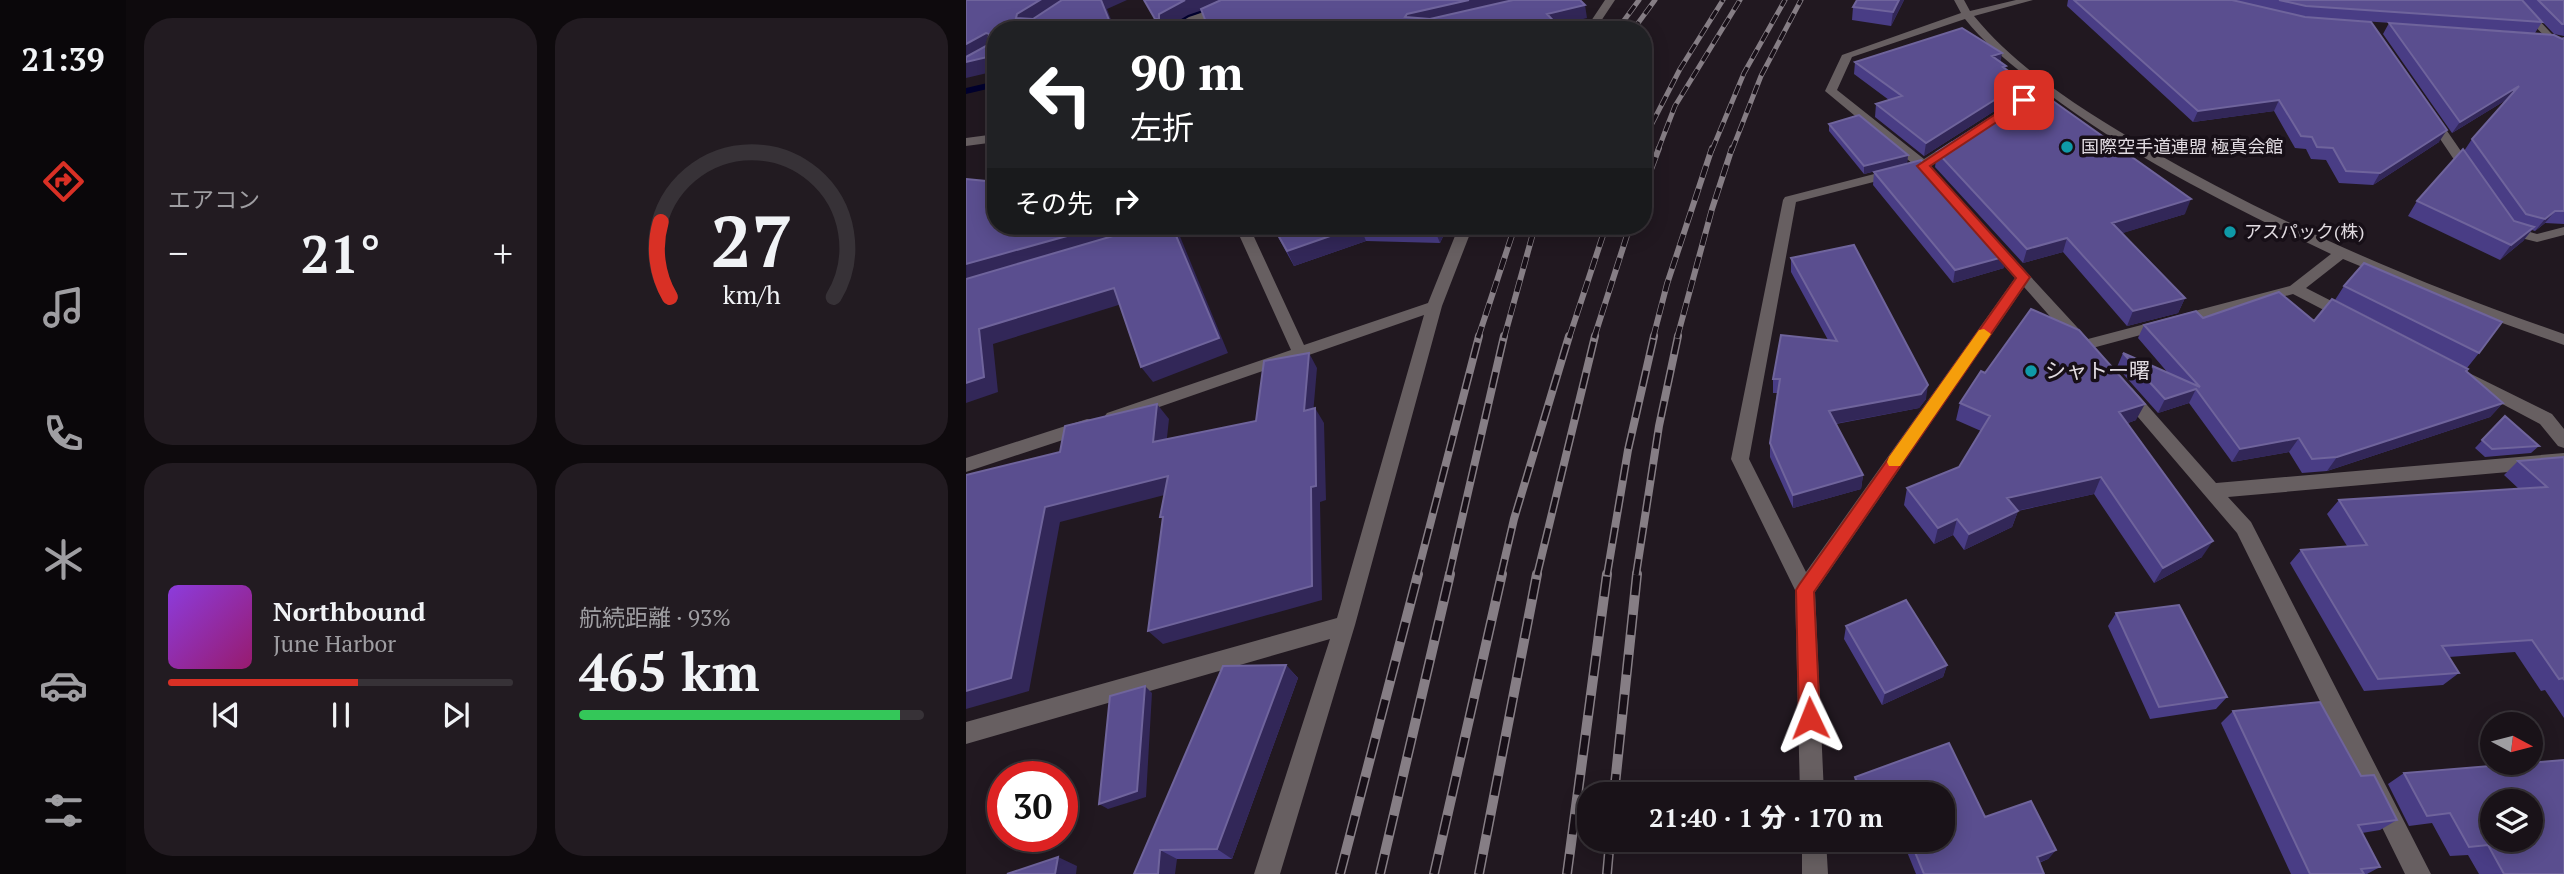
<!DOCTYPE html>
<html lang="ja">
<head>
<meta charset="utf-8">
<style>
  body { margin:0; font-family:"PT Serif","Noto Sans JP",serif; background:#221b21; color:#f1f3f6; height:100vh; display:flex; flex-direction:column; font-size:26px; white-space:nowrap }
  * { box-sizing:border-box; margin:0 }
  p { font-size:23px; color:#9f9ea2 }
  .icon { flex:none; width:38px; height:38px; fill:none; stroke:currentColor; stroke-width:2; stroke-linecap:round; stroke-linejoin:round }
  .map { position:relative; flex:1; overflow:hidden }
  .details { display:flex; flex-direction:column; gap:18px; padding:18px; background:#0e0a0d; width:840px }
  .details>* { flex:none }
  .banner { position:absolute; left:21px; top:21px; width:665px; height:214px; border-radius:28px; box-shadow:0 4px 18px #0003,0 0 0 2px #373237; background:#202124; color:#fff; overflow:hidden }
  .needle { width:46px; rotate:97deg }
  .tools { position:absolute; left:1514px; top:712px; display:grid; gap:14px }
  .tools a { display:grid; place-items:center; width:63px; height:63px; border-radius:50%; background:#191218; box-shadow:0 4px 18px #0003,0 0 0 2px #373237; font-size:35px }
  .speed { position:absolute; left:21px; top:761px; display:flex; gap:14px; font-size:35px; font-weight:700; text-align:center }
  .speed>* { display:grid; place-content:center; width:91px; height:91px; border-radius:50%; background:#191218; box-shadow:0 4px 18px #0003,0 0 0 2px #373237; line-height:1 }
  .speed .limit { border:10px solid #d22; background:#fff; color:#111 }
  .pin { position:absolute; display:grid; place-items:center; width:60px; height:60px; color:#fff; margin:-30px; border-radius:14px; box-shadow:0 4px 10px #0006 }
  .me { position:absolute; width:77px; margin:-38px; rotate:358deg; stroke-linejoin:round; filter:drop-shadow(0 0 5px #0008) }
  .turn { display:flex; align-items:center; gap:24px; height:147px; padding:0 28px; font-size:32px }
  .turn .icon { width:91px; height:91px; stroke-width:2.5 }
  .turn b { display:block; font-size:49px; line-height:60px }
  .then { display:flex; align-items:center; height:66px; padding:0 28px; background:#0003; gap:14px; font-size:26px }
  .big { font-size:52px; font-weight:800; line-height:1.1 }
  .details .card { flex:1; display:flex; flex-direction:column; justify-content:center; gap:10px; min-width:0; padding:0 24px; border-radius:28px; background:#221b21 }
  .details .dial { align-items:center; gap:0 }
  .dial svg { height:182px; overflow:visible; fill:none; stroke:#373237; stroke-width:7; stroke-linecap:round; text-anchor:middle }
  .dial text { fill:#f1f3f6; stroke:none }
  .song { display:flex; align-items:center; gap:21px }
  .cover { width:84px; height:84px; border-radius:10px; background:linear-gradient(135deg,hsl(270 70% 55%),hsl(320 70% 35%)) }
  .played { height:7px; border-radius:4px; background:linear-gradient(90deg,#d93025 55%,#373237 55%) }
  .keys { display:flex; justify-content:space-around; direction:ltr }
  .heat { display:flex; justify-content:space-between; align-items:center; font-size:38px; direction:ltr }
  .charge { height:10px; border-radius:5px; background:linear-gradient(90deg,#34c759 93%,#373237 0) }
  .details .tiles { flex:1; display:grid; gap:18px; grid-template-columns:repeat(2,1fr) }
  .trip { position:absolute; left:611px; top:782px; width:378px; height:70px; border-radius:28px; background:#191218; box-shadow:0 4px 18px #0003,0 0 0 2px #373237; font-weight:800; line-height:70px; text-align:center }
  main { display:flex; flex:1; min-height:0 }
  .dock { display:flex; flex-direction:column; width:126px; justify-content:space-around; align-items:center; background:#0a070a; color:#9f9ea2 }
  .dock .icon { width:49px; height:49px }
  .dock .active { color:#d93025 }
  .dock b { font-size:32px; color:#f1f3f6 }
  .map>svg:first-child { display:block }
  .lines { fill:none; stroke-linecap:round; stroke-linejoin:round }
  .stream { fill:#00002d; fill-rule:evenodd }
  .minor { fill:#675f61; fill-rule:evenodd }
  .rail-far3-casing { stroke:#867e85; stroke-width:5 }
  .rail-far2-casing { stroke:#867e85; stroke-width:6 }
  .rail-far1-casing { stroke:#867e85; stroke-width:8 }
  .rail-casing { stroke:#867e85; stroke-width:10 }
  .rail-far3 { stroke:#170f17; stroke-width:3.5; stroke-dasharray:10; stroke-linecap:butt }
  .rail-far2 { stroke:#170f17; stroke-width:4.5; stroke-dasharray:12; stroke-linecap:butt }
  .rail-far1 { stroke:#170f17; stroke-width:5; stroke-dasharray:16; stroke-linecap:butt }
  .rail { stroke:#170f17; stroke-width:7; stroke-dasharray:20; stroke-linecap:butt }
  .wall { fill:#493d85 }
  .shaded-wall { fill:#322758 }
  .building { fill:#5a4e8f; stroke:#6f649c; stroke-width:2; fill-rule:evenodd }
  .route { fill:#d93025; stroke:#8d1f18; stroke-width:2 }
  .slow { fill:#f59e0b }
  .culture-dot { fill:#0f9aa8; stroke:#170f17; stroke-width:2.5 }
  .labels { text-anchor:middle; stroke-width:7; stroke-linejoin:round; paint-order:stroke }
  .far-poi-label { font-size:18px; fill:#e1dbe1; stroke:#170f17; text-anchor:start }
  .poi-label { font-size:21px; fill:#e1dbe1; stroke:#170f17; text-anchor:start }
</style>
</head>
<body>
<main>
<nav class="dock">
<b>21:39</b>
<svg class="icon active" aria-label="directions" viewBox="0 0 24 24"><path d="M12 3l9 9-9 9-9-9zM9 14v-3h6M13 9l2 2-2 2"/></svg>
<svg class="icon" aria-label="music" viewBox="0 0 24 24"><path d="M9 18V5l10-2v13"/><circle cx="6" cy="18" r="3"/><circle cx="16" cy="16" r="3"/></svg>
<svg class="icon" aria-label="phone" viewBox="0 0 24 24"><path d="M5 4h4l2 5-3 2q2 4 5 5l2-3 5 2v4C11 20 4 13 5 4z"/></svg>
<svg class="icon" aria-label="climate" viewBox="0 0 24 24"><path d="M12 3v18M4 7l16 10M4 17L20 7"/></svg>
<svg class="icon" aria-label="car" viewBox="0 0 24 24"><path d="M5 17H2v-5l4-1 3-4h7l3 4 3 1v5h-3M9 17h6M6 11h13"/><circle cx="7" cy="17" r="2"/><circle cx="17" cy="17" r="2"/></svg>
<svg class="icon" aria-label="filters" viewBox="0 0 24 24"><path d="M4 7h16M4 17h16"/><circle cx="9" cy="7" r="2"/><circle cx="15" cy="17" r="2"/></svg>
</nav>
<section class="details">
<div class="tiles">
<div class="card"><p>エアコン</p>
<div class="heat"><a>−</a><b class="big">21°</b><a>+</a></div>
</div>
<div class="card dial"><svg viewBox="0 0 100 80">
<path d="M14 69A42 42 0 1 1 86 69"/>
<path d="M14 69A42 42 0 0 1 10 36" stroke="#d93025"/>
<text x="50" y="56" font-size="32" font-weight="700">27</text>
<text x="50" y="72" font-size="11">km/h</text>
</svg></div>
<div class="card">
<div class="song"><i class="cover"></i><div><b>Northbound</b><p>June Harbor</p></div></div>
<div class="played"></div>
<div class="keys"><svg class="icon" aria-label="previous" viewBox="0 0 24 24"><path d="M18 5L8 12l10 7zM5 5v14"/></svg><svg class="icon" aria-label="pause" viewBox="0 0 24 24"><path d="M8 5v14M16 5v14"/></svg><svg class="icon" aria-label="next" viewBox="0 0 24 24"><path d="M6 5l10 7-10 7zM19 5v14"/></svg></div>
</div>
<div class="card"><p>航続距離 · 93%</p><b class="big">465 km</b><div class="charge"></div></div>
</div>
</section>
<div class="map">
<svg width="1598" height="874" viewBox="0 0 1598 874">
  <rect width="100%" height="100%" fill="#211820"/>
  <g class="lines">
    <path class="stream" d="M251,0h11l-64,30h-12z
      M30,81v6l-30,7v-6z"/>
    <path class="minor" d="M274,0h15l-75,30h-13l22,-13z
      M639,0h10l-20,30h-10z
      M988,0h10l6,11 46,-11h17l-59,16c45,55 112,96 173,132 132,76 272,136 417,186v11l-98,-35 -123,-51 -37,29 47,24 3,4 -3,4h-10l-50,-26 -208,56 -9,-4 -52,-59 -209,305 9,202h-24l-5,-204 -64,-131 52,-259 2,-3 128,-33 -88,-73 17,-36 119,-42zM999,19c17,22 40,40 62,58 91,74 199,127 304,177l-41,32 -202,53 -93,-101h-10v6l30,34 -209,294 -57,-113 47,-257 124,-32 9,11h10l1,-3 -9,-12 29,-19v-6h-8l-28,18 -87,-69 15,-33z
      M1543,0h11l44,47v9z
      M1460,112h8l42,61 -1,3h-10l-41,-61z
      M30,134v8l-30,4v-8z
      M1542,223l8,5 21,6 27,-7v8l-27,7 -32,-8 -4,-7z
      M202,226h21l-37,13 -7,-4z
      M269,226h14l55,119 124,-42 31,-77h14l-31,80 -87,319 -75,249h-26l76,-235 -364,105v-22l371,-104 87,-303 -305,106h-12l-3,-4 3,-4 184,-63z
      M1497,370l89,44 12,15v19l-6,-2 -18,-22 -83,-44 -2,-4z
      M1160,386l6,2 84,95 348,-30v14l-336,30 23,25 180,352h-26l-168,-341 -117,-137 -2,-4z
      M121,419l6,1 3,5 -3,5 -127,42v-14z
      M836,840h24l2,34h-26z"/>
    <g class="rail-far3-casing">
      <path id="rail-far3" d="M651,30l22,-30
        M667,30l22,-30
        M677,141l37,-72 43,-69
        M692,150l17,-44 65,-106
        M746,150l32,-77 41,-73
        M766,150l29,-74 40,-76"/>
    </g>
    <g class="rail-far2-casing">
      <path id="rail-far2" d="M677,191l16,-43
        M512,338l37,-112
        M538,338l31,-112
        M603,338l37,-112
        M628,338l36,-112
        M687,338l14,-54 45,-136
        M711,338l35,-129 20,-61"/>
    </g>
    <g class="rail-far1-casing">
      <path id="rail-far1" d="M451,575l62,-239
        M483,575l55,-239
        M535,575l13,-56 55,-183
        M571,575l58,-239
        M641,575l21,-125 26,-114
        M670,575l23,-149 19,-90"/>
    </g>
    <g class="rail-casing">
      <path id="rail" d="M648,794l23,-220
        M374,874l78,-300
        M414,874l70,-300
        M468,874l68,-300
        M513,874l58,-300
        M601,874l40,-300
        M641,874l3,-34"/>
    </g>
    <use href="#rail-far3" class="rail-far3"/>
    <use href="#rail-far2" class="rail-far2"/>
    <use href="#rail-far1" class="rail-far1"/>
    <use href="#rail" class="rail"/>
  </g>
  <path class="wall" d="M891,0h47l-13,26 -39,-6 1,-13z
    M1102,0h496v36l-10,-2 -20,-21 8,9 -7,11 -230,-16 134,125 -66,43 -34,-2 -13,-23 -15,-1 -5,-10 -11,-1 -21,-37 -81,11 -126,-116z
    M1423,23l175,15v186l-19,-1 -10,8 -3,-1 -9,11 -23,19 -92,-44 9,-15 47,-50 8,-12 34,-39 -54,33 -69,-99z
    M889,62h145l6,4 -1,3 18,13 -2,12 -97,62 -49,-39 1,-13 13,-4 -35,-26z
    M863,124l79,31 -1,8 -43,11 -35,-43z
    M971,152l248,62 -63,19 63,65 -7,15 -51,13 -64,-74 -40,11 -88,-96z
    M908,172l130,96 -51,15 -80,-98z
    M306,226h176l-8,17 -74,-2 -72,25z
    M825,258l135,141 -7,9 -83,16 27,51 -2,14 -68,19 -23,-51v-14l7,-50h-4v-14l55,-39 -37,-68z
    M1378,286l135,67 -12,15 -132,-68z
    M1237,318l111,3 152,50 37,32 -13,14 -163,54 -25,2 -13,-21 -57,10 -43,-59 -31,10 -41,-46 6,-14 45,20 -30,-35 6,-13z
    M994,403l176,17 -8,3 74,134 -48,26 -60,-89 -76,17 -6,16 -48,23 -11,-15 -19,9 -30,-39 3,-17 52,-21 22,-36 -25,-11z
    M1539,416l34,30 -8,7 -46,4 -10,-9z
    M1598,457v261l-19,-28 -4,1 -26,-39 -66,5 10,16 -16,12 -79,6 -74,-128 11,-13 46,-4 -20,-32 12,-14 180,-11 -15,-14 14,-14z
    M1150,613l111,84 -11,12 -66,10 -42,-93z
    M880,626l101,39 -4,12 -61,28 -38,-66z
    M320,665l12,13 -66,181h-55l-43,15z
    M1267,711l128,65 36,44 -17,10 -18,3 18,34 -13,7h-76l-70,-151z
    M983,743l36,74 46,-16 25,49 -8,9 -9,4 5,11h-128l-13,-32 -25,10 -4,-12h68v-46h-86l-3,-6 2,-11z
    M1438,773l160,101h-85l-11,-19 -18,1 -18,-33 -23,3 -21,-42z"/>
  <path class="shaded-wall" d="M74,0h28l-43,30 -9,-12 1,-4z
    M135,0h26l-20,9 8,21h-2z
    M219,0h47l-44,15 -22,13v2h-5l-6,-11 4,-5z
    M503,0h61l-120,30 -5,-13 2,-3z
    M933,0h5l-13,26 2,-14z
    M619,5l2,13 -37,10 -3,-14z
    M20,33l9,14 1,24 -30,7v-34z
    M1036,53l-2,13 -8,-10z
    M1057,82l-2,12 -97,62 2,-13z
    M1553,86l-8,11 -59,36 8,-11z
    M1313,100l-5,11 -81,11 5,-11z
    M1481,130l-8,12 -66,43 7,-12z
    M942,155l-1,8 -43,11v-8z
    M1225,199l-6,15 -78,24 5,-15z
    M1589,211l-10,12 -10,8 10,-12z
    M137,226h63l-200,57v-19z
    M206,226h1l6,8 49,119 -75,29 -12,-15z
    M394,226l6,15 -72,25 -7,-15z
    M469,226h13l-8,17 -6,-15z
    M1568,227l-11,14 -23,19 11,-15z
    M1101,238l-4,14 -40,11 4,-14z
    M1041,256l-3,12 -51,15 2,-13z
    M148,288l11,15 -132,41 5,48 -32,11v-20l13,-54z
    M1219,298l-7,15 -51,13 6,-15z
    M343,353l8,15 -5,58 -8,-15z
    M962,385l-2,14 -7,9 -91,17 1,-14z
    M1230,389l-7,14 -31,10 7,-14z
    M1537,403l-13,14 -163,54 10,-14z
    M191,404l12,15 -4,37 -12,-14z
    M1179,404l-9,16 -24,9 7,-17z
    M349,408l9,15 2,77 -6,2 2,98 -159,44 -15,-13 163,-144z
    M1333,438l-10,14 -57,10 8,-13z
    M897,475l-2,14 -68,19v-13z
    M202,476l12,15 -120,31 -31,169 -63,18v-18l79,-184z
    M1135,477l-7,17 -92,20 5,-16z
    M1052,511l-6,16 -48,23 5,-16z
    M991,519l-4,16 -19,9 4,-16z
    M1247,541l-11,16 -48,26 9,-15z
    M320,665l12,13 -66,181 -15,-10z
    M981,665l-4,12 -61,28 3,-12z
    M179,686l7,7 -6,104 -38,12 -9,-5z
    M921,840h17l-1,2 -25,10 3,-10z
    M194,850l17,9 -2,15h-17z
    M1090,850l-8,9 -19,7 8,-9z
    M92,857l19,9 -1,8h-21z"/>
  <path class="building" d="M0,0h74l-23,14 -1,4 17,1 29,-19h39l12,30h-117v25l-30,7v-5l22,-12 1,-11 -3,-1 -20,11z
    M178,0h41l-26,14v5h-4z
    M255,0h248l-62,14 -2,3 25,2 83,-19h67l5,5 -38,9 15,16h-353l-8,-21z
    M891,0h42l-6,12 -40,-5z
    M1108,0h158l73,17 66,5 76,108 -67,43 -34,-2 -13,-23 -16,-1 -5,-10 -11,-1 -22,-36 -81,11z
    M1313,0h243l20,22 -236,-16z
    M1572,0h26v24h-2z
    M1423,23l165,12 8,4 2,-1v173h-9l-10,8 -19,-5 -54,-75 47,-53 -59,36z
    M996,28l40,25 -10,3 14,10 -3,1 20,15 -97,61 -50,-39 26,-8 -47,-34z
    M1070,89l155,110 -79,24 73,75 -52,13 -66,-73 -40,11 -90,-97z
    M893,115l49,40 -44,11 -35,-42z
    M1497,149l51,72 20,6 -23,18 -94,-44z
    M955,160l86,96 -52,14 -81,-98z
    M0,179l30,3v44h107l-137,38z
    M181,226h25l47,112 -78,29 -27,-79 -135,41 5,48 -18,6v-104z
    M307,226h86l-72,25z
    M403,226h66l-1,2z
    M888,245l74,140 -7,9 -92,17 34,64 -70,20 -23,-52 10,-64h-7l8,-44 56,6 -46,-83z
    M1398,263l138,59 -23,31 -135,-67z
    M1313,292l35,29 18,-22 136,70 -2,2 37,32 -166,54 -25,2 -13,-21 -59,11 -44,-60 -31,10 -42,-46 77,34 -56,-62 52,-14 7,7z
    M1065,309l48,21 66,74 -26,8 94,129 -50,27 -62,-91 -94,21 11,13 -49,23 -12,-15 -19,9 -31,-40 52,-21 31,-51 -30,-13 21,-32 4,2z
    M343,353l-5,58 11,-3 1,78 -5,1 1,99 -164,45 15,-114h-3l8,-41 -123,31 -34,171 -45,13v-216l94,-23 5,-26 92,-22 -4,38 103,-21 8,-60z
    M1539,416l34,30 -47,3 -10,-9z
    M1598,457v223l-1,-2 -4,1 -27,-39 -90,6 17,27 -81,6 -77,-129 66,-5 -28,-45 208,-13 -29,-26z
    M940,600l41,65 -62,28 -39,-67z
    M1213,605l48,92 -68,10 -43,-94z
    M320,665l-69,184 -57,1 -2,24h-24l89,-208z
    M179,686l-8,105 -38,13 11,-108z
    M1354,702l41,74 13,-1 23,45 -39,5 22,42 -19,2 3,5h-54l-77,-163z
    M983,743l36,74 46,-16 25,49 -19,7 7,17h-120l-14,-34h32v-46h-80l-7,-17z
    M1598,760v114h-60l-16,-29 -19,2 -19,-34 -23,3 -23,-43zM1526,802h38v38h-38z
    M92,857l-3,17h-48z"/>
  <path class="route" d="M1054,98l10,2 -100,66 100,111 -216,315 6,126 -3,7 -7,3 -8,-3 -3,-7 -3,-128 3,-5 217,-307 -99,-112z"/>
  <path class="slow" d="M1018,329l7,5 -91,132h-11l-2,-4 2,-5 90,-127z"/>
  <g class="culture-dot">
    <circle cx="1101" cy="147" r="7"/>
    <circle cx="1264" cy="232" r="7"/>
    <circle cx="1065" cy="371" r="7"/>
  </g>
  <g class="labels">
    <g class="far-poi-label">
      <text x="1115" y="153">国際空手道連盟 極真会館</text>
      <text x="1278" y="238">アスパック(株)</text>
    </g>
    <g class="poi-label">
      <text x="1079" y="378">シャトー曙</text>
    </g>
  </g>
</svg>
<div class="tools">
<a><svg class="needle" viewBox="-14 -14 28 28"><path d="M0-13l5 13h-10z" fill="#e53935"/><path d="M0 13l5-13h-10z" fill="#9f9ea2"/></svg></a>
<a><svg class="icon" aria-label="layers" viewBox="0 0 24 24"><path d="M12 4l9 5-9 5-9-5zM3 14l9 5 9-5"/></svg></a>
</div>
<div class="speed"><div class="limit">30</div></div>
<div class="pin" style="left:1058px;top:100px;background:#d93025"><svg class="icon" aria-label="arrive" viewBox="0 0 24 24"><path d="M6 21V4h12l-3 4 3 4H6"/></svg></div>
<svg class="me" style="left:844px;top:718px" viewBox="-20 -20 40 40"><path d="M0-17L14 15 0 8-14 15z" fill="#d93025" stroke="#fff" stroke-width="4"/></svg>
<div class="trip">21:40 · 1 分 · 170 m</div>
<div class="banner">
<div class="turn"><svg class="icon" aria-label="left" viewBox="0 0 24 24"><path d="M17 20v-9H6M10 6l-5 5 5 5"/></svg><div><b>90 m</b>左折</div></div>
<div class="then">その先<svg class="icon" aria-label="right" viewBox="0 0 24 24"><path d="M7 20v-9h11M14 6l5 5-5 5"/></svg></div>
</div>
</div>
</main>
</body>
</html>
